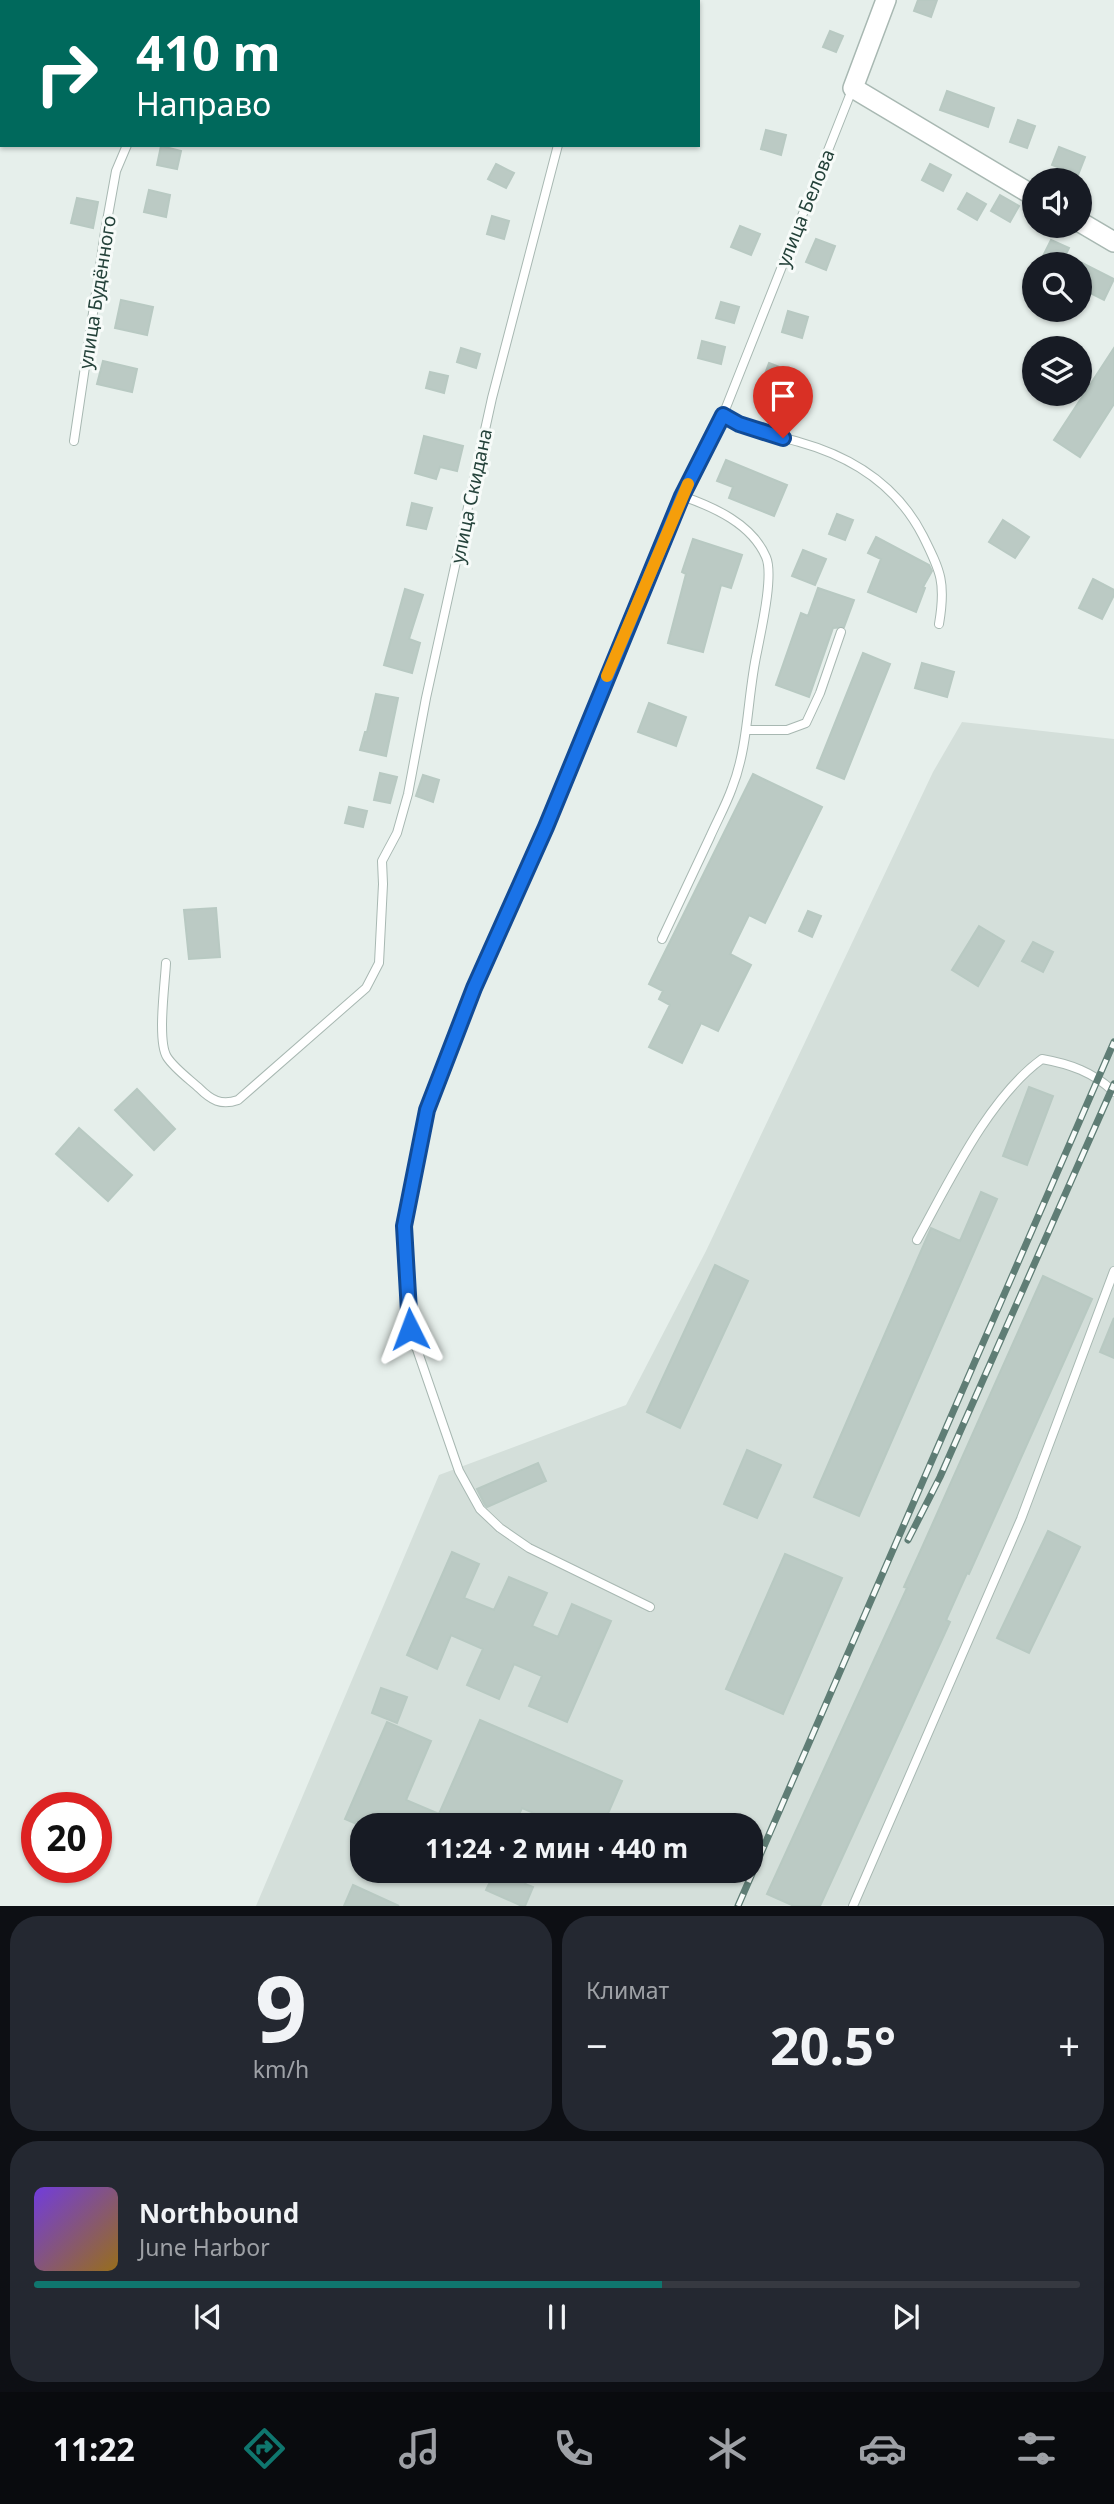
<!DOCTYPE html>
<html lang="ru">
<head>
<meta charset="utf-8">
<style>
  body { margin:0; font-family:"Noto Sans",sans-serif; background:#242831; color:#f1f3f6; height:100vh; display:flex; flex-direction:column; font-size:26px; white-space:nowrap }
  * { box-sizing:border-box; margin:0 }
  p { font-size:23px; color:#9ea1a6 }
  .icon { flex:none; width:38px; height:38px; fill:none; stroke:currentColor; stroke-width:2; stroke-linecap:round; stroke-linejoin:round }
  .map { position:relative; height:1906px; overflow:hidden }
  .side { display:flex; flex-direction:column; gap:10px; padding:10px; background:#0d0f14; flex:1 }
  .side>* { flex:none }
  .banner { position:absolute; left:0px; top:0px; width:700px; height:147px; box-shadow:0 2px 5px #0004; background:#00695c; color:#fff; overflow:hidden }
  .fabs { position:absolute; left:1022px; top:168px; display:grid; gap:14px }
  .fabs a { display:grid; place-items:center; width:70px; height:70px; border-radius:50%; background:#171b24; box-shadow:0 2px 5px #0004; font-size:35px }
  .speed { position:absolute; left:21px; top:1792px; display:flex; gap:14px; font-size:35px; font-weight:700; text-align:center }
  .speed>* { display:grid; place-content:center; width:91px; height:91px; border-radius:50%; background:#171b24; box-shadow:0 2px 5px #0004; line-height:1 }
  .speed .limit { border:10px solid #d22; background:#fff; color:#111 }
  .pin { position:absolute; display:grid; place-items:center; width:60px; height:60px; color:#fff; margin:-72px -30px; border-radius:50% 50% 50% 0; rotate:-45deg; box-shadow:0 0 7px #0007 }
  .pin .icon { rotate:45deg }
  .me { position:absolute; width:77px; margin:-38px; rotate:357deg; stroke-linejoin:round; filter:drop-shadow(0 0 5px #0008) }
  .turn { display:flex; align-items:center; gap:24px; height:147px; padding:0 21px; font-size:32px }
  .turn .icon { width:91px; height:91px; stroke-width:2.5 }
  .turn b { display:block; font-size:49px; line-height:60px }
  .big { font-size:52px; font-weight:700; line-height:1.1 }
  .side .card { flex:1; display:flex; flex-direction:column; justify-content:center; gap:10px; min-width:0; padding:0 24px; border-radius:28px; background:#242831 }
  .side .dial { align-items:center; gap:0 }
  .dial b { font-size:91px; line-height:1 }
  .song { display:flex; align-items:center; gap:21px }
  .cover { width:84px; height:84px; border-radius:10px; background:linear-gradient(135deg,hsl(260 70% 55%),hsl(40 70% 35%)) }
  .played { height:7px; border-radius:4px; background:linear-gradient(90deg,#0f766e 60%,#363941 60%) }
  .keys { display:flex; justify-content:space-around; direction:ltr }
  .heat { display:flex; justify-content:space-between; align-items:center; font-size:38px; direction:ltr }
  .side .tiles { flex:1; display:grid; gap:10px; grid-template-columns:1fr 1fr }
  .card:last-child { grid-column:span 2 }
  .trip { position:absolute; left:350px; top:1813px; width:413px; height:70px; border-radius:28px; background:#171b24; box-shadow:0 2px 5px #0004; font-weight:700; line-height:70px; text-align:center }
  .dock { display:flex; height:112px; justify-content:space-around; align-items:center; background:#090b0e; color:#9ea1a6 }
  .dock .icon { width:49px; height:49px }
  .dock .current { color:#0f766e }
  .dock b { font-size:32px; color:#f1f3f6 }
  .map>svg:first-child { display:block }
  .built { fill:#d4dfda; fill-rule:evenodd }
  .building { fill:#bbcac4; stroke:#b8c9c2; stroke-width:2 }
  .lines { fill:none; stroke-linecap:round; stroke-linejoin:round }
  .service-casing { stroke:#a8b8b2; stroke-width:10 }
  .tertiary-casing { stroke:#a8b8b2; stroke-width:22 }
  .service { stroke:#fff; stroke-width:8 }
  .tertiary { stroke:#fff; stroke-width:19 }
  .rail-casing { stroke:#5f7d75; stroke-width:7 }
  .rail { stroke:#f7fbf9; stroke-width:4.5; stroke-dasharray:13; stroke-linecap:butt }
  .route-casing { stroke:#114b97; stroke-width:18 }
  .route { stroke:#1a73e8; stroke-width:12 }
  .slow { stroke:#f59e0b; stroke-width:12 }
  .labels { text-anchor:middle; stroke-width:6; stroke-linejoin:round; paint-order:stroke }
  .street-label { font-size:19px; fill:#24423a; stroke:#f7fbf9 }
</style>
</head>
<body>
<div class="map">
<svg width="1114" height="1906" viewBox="0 0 1114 1906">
  <rect width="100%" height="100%" fill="#e6efeb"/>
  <path class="built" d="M962,722l152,17v1166l-858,1 183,-431 187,-70 80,-154 227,-479zM362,1825h389v46h-389z"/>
  <path class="building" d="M918,0h19l-6,17 -17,-6z
    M830,31l13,5 -7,16 -13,-5z
    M947,91l47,17 -6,19 -48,-17z
    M1018,120l17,6 -8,22 -17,-6z
    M766,130l20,5 -5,20 -20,-6z
    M161,146l20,5 -4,18 -20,-4z
    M1059,147l26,10 -7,18 -26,-10z
    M496,164l18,9 -8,15 -18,-9z
    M930,164l21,11 -8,16 -21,-11z
    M149,190l21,5 -4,22 -22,-5z
    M967,193l19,11 -9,16 -19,-11z
    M1000,195l19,11 -9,16 -19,-11z
    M77,198l21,4 -5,26 -22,-5z
    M492,216l17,5 -5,18 -17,-5z
    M740,226l20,8 -9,21 -20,-8z
    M816,239l19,7 -9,24 -20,-8z
    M1051,240l18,8 -8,16 -18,-8z
    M1080,262l34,17 -10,21 -24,-12z
    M121,300l32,7 -6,28 -32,-7z
    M721,302l18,5 -5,16 -18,-5z
    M788,311l20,6 -6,21 -20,-6z
    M702,341l23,6 -4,17 -23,-6z
    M461,348l19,6 -4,14 -19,-6z
    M1114,348v56l-34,53 -26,-17z
    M103,361l34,8 -5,23 -35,-8z
    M769,363l21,8 -10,26 -21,-7z
    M430,372l18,4 -4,17 -18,-5z
    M424,436l39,10 -6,25 -17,-4 -4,12 -21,-6z
    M726,460l61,25 -13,31 -45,-18 4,-11 -16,-6z
    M412,503l20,5 -6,21 -19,-4z
    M837,514l16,6 -8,20 -16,-6z
    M1003,520l26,17 -14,21 -26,-16z
    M876,537l53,28 3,6 -9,16 2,1 -9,24 -48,-20 13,-33 -13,-6z
    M693,539l49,16 -11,33 -10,-3 -18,67 -35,-9 18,-69 -4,-2z
    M803,550l23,9 -11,26 -23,-9z
    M1093,579l21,11v5l-12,24 -23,-11z
    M818,588l36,12 -10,27 -11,1 -24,69 -33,-12 25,-72 7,3z
    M405,589l18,6 -14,44 11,4 -8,30 -28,-8z
    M863,653l27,11 -46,115 -27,-11z
    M922,663l32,9 -7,25 -32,-9z
    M376,694l22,4 -12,58 -26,-6 5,-18h2z
    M649,703l37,14 -10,29 -38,-14z
    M380,773l17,4 -7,26 -16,-3z
    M753,774l69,33 -57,116 -16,-8 -19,39 21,11 -33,66 -17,-8 -19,40 -33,-16 21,-42 -11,-6 4,-8 -14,-7z
    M423,775l16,5 -6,22 -17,-6z
    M349,807l18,4 -4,16 -18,-4z
    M216,908l4,49 -31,2 -5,-49z
    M808,911l13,5 -9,21 -13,-6z
    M979,926l25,15 -26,45 -26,-16z
    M1033,942l20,10 -10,20 -21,-11z
    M1029,1087l24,9 -26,69 -24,-9z
    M137,1089l38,40 -21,21 -39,-40z
    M79,1128l53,47 -24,26 -52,-47z
    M981,1192l16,7 -138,317 -45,-19 117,-269 29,13z
    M715,1265l33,16 -68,147 -33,-16z
    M1043,1276l49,23 -123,275 -2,-1 -21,47 4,2 -130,284h-26l-27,-12 140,-306 -3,-1 16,-35z
    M1114,1318v40l-14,-6z
    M747,1450l34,15 -24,53 -33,-14z
    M538,1463l8,18 -59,26 -2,-2 -8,-16z
    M1048,1531l32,16 -51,106 -32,-15z
    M452,1552l27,12 -15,34 30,12 15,-33 38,16 -15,33 26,11 14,-33 39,17 -44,101 -38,-16 13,-30 -28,-12 -15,35 -32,-14 16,-36 -32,-14 -14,34 -30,-14z
    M785,1554l57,24 -59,136 -57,-25z
    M381,1688l26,9 -10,26 -25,-10z
    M480,1720l142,61 -19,44h-41l-40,-17 -8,17h-155l-14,-6 42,-97 44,19 -25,59 33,14z
    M465,1871h66l-6,13 8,3 -8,19h-3l-36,-16 4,-8z
    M353,1885l46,21h-55z"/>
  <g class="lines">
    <g class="service-casing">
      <path id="service" d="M174,2v-2
        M590,2l1,-2
        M723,415c24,14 49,19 76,27 54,15 98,43 124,94 18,36 23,47 16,88
        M74,441l31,-209 11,-61 11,-26
        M746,730h41l19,-7 14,-30 21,-61
        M662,939c16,-34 32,-68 48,-102 7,-16 16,-32 22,-49 17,-43 15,-91 25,-136 4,-21 17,-77 9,-95 -14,-33 -52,-50 -84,-61
        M166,963c-1,21 -9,78 1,94 7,11 22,22 32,31 12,12 22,18 39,12l128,-112 13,-25 4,-79 -1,-23 15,-28 11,-39 18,-96 66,-300 66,-253
        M917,1240c32,-58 72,-143 125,-181 28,5 51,13 72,33
        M650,1607l-121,-59 -29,-20 -20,-19 -21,-38 -49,-142 -6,-103 23,-116 47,-122 72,-161 136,-331 41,-81 129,-325
        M853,1906l168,-387 93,-248"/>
    </g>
    <g class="tertiary-casing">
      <path id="tertiary" d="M886,0l-33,88 181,108
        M1080,222l34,20"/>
    </g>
    <use href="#service" class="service"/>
    <use href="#tertiary" class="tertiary"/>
    <g class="rail-casing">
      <path id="rail" d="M908,1540l32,-63 174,-393
        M738,1906l376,-864"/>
    </g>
    <use href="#rail" class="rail"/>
  </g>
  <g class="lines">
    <g class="route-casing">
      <path id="route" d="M410,1329l-6,-103 23,-116 47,-122 72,-161 136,-331 41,-81 16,9 44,14"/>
    </g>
    <use href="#route" class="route"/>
    <path class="slow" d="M607,676l81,-192"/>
  </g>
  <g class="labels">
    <g class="street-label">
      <text transform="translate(805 208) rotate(-68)" y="7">улица Белова</text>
      <text transform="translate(97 292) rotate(-81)" y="7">улица Будённого</text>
      <text transform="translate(471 496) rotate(-78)" y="7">улица Скидана</text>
    </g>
  </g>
</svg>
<div class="fabs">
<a><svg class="icon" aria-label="sound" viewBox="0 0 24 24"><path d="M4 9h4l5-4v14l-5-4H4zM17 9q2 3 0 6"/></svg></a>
<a><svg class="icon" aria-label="search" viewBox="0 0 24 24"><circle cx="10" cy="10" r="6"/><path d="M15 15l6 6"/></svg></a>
<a><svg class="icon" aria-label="layers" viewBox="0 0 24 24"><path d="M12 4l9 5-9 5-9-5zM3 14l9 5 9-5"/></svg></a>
</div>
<div class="speed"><div class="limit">20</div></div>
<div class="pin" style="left:783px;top:438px;background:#d93025"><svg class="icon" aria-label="arrive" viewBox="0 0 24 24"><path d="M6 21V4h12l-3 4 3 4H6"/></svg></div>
<svg class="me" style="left:410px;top:1329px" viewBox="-20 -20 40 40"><path d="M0-17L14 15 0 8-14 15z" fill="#1a73e8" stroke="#fff" stroke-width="4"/></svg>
<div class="trip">11:24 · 2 мин · 440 m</div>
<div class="banner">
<div class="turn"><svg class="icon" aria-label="right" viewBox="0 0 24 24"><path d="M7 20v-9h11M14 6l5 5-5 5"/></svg><div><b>410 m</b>Направо</div></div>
</div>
</div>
<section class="side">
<div class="tiles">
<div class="card dial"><b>9</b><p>km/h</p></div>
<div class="card"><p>Климат</p>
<div class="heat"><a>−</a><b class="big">20.5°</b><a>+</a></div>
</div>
<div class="card">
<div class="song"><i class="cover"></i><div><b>Northbound</b><p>June Harbor</p></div></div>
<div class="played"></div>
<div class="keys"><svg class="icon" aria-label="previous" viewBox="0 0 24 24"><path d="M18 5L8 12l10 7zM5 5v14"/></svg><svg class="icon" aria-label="pause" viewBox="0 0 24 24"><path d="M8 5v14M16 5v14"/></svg><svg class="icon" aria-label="next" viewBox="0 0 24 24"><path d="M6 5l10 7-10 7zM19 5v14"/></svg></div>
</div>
</div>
</section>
<nav class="dock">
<b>11:22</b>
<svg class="icon current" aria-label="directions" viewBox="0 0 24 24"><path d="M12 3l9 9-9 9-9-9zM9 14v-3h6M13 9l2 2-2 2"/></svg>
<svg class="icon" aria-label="music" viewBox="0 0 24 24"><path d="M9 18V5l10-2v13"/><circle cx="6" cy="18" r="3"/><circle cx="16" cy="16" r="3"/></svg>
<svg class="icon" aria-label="phone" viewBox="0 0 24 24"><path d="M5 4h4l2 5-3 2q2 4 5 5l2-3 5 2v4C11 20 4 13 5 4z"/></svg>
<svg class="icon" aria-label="climate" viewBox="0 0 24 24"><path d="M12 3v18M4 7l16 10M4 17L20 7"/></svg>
<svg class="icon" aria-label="car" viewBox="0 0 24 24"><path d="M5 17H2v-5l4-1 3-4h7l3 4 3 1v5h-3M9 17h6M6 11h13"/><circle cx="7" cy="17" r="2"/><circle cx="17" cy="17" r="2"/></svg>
<svg class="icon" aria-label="filters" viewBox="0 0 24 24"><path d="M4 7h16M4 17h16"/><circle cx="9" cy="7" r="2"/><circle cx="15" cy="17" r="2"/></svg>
</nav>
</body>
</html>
